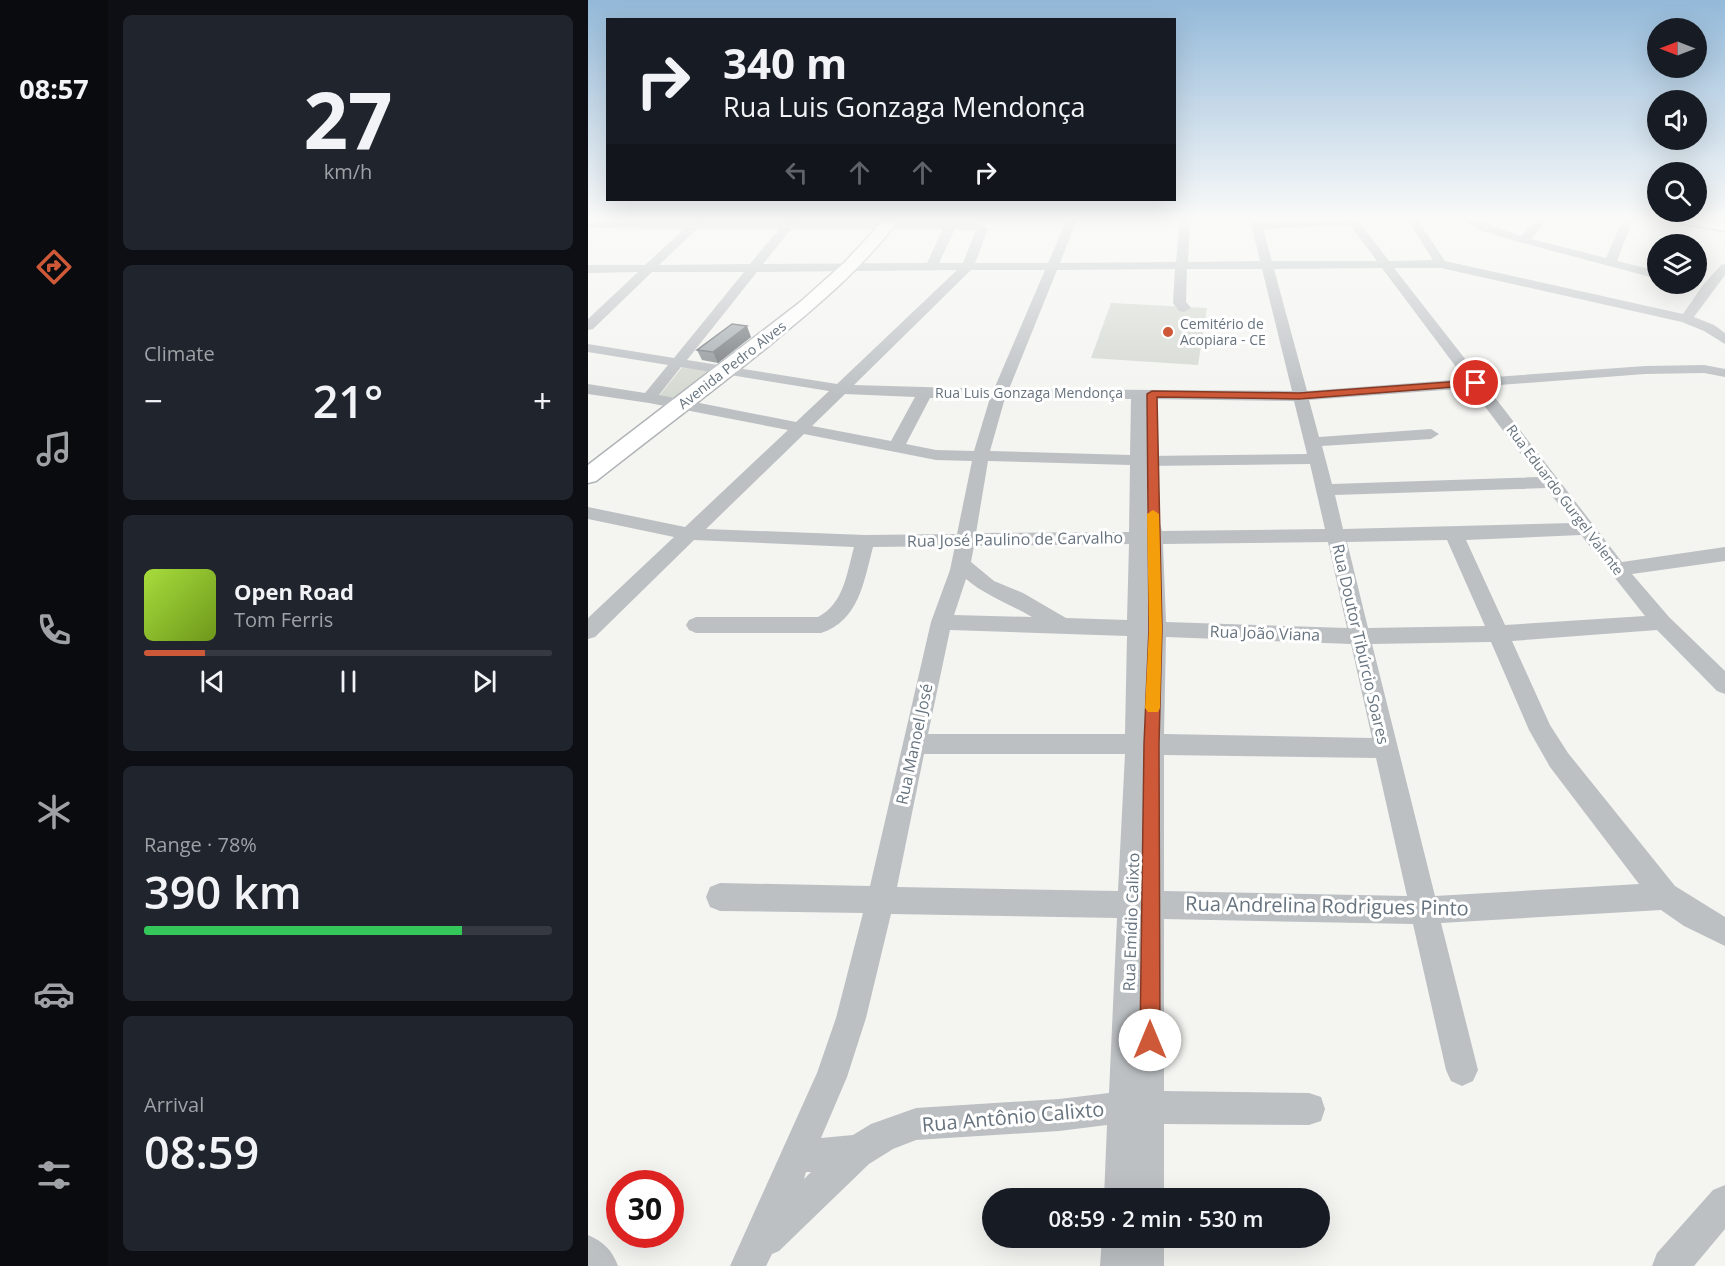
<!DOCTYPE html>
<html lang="en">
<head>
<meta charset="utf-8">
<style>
  body { margin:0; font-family:"Open Sans",sans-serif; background:#20242c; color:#f1f3f6; height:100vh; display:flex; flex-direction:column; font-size:22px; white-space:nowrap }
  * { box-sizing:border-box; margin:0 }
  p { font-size:20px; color:#9ea1a6 }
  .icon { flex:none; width:33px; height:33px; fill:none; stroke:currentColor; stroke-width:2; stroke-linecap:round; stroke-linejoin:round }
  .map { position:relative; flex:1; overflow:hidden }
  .drawer { display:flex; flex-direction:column; gap:15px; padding:15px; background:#0d0f14; width:480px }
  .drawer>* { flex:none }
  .top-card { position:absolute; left:18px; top:18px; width:570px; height:183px; border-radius:0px; box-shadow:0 6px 24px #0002; background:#171b24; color:#f1f3f6; overflow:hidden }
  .needle { width:39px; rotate:270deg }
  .buttons { position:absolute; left:1059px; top:18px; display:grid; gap:12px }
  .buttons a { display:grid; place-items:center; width:60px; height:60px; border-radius:50%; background:#171b24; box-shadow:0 6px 24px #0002; font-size:30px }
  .speed { position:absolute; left:18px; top:1170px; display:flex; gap:12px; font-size:30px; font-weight:700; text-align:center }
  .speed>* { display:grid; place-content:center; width:78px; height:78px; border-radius:50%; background:#171b24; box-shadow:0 6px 24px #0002; line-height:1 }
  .speed .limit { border:9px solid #d22; background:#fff; color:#111 }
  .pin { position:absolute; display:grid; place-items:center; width:51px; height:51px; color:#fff; margin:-26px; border:3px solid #fff; border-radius:50%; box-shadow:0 2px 6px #0007 }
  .me { position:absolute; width:66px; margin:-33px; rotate:0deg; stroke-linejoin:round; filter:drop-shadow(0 0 4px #0008) }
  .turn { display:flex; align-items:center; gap:21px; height:126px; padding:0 18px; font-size:27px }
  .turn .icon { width:78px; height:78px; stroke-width:2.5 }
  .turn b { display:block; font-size:42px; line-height:51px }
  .lanes { display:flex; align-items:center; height:57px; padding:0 18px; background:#0003; justify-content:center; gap:30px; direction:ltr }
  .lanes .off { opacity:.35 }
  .big { font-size:45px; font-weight:600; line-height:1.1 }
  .drawer .tile { flex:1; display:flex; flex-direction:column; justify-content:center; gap:9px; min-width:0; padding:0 21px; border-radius:9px; background:#20242c }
  .drawer .dial { align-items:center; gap:0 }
  .dial b { font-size:78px; line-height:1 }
  .song { display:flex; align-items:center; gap:18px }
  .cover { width:72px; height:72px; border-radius:9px; background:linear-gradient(135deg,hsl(80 70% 55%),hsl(80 70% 35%)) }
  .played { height:6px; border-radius:3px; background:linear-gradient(90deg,#ce5938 15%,#363941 15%) }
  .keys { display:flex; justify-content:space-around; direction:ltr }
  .heat { display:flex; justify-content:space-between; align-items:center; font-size:33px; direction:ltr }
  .charge { height:9px; border-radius:4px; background:linear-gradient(90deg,#34c759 78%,#363941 0) }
  .trip { position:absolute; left:394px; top:1188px; width:348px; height:60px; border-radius:30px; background:#171b24; box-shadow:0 6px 24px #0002; font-weight:600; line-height:60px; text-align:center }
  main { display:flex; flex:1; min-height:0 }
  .menu { display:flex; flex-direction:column; width:108px; justify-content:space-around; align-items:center; background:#090b0e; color:#9ea1a6 }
  .menu .icon { width:42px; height:42px }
  .menu .current { color:#ce5938 }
  .menu b { font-size:27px; color:#f1f3f6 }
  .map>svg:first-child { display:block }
  .green { fill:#d4d9d1 }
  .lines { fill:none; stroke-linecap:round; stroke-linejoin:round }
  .major-casing { stroke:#b0b4b7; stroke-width:3 }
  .minor { fill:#bcc0c3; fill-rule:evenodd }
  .major { fill:#fff; fill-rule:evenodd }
  .wall { fill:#8d9397 }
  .shaded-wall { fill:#73787b }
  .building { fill:#a4abb0; stroke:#73787b; stroke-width:1.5 }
  .route { fill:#ce5938; stroke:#863a24; stroke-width:1.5 }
  .slow { fill:#f59e0b }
  .poi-dot { fill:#ce5938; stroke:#fff; stroke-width:2 }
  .labels { text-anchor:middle; stroke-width:6; stroke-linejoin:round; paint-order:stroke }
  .far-poi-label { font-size:14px; fill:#67747f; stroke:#fff; text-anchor:start }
  .far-street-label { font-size:14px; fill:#67747f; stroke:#fff }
  .street-label { font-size:16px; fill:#67747f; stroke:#fff }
  .near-street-label { font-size:20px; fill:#67747f; stroke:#fff }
</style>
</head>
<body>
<main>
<nav class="menu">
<b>08:57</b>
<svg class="icon current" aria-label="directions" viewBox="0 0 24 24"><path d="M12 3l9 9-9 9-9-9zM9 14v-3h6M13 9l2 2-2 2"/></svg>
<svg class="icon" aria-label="music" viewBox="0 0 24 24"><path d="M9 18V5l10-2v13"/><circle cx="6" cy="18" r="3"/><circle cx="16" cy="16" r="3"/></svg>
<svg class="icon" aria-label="phone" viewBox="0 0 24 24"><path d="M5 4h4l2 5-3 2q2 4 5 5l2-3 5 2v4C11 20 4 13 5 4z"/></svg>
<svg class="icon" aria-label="climate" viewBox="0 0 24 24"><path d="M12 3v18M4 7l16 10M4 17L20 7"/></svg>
<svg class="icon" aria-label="car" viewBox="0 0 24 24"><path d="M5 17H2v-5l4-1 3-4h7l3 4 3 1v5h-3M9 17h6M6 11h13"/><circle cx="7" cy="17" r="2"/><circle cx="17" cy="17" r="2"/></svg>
<svg class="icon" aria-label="filters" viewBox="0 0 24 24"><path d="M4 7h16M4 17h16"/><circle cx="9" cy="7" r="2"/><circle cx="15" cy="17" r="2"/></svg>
</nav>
<section class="drawer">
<div class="tile dial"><b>27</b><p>km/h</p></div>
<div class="tile"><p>Climate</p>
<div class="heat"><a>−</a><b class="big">21°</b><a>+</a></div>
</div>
<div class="tile">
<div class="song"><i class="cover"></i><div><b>Open Road</b><p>Tom Ferris</p></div></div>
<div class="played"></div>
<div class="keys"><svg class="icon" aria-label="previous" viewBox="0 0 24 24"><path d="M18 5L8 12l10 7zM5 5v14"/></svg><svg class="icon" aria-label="pause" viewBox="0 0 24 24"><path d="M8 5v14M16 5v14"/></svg><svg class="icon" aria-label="next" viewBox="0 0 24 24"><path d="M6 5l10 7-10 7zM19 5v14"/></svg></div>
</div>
<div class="tile"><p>Range · 78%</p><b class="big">390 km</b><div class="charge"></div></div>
<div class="tile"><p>Arrival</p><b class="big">08:59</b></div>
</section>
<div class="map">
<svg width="1137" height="1266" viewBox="0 0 1137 1266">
  <rect width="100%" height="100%" fill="#f4f4f1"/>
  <path class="green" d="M523,303l96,5 -9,57 -107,-7z
    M95,366l31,5 -38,29 -17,-4z"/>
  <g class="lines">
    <g class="major-casing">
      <path id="major" d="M297,219h14c-36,50 -87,91 -134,130 -56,45 -113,88 -169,132l-8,2v-18l211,-162 46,-41z
        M1085,219h31l21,4v8l-45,-8z"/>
    </g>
    <path class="minor" d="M107,219h11l-2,3h81l2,-3h11l-2,3 181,1 11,6 -13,34h73l19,-44h10l-17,44 116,-1 4,-43h10l-2,43 72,-1 -10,-42h10l1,3 96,-3 32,42 44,-1 -26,-41h10l28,42 238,53 20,-29 18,-20 4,-1v11l-31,42 20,8 11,8v11l-21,-13 -22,-9 -241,-54h-47l86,110 165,-12 59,-1 21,4v8l-21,-4 -59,1 -159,12 136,176 103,-15v14l-93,13 37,43 56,54v23l-8,-3 -60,-61 -145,11 38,84 18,28 107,133 50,31v29l-41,-20 -23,-16 -220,13 37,147 -5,11 -11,5 -11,-5 -5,-11 -33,-146 -249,-5v172l145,2 12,4 4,12 -4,12 -12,4 -145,-1v74h-60l3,-73 -48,6 -143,9 -23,9 -24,15 -90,87 -7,3 -6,12h-36l87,-193 19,-55 27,-105 -143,-2 -10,-4 -4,-10 4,-10 10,-4 150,3 61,-264 19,-52 5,-24 -82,1c-9,34 -14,74 -52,86h-125l-7,-3 -3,-5 3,-5 7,-3h122c26,-13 29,-45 36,-70l-160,-7 -99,97 -7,2v-21l86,-81 -86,-18v-12l97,20 103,-97 -139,-27 -61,-9v-10l57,9 23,-28 -80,-13v-8l86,14 70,-86h-92l-59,57 -5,1v-11l50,-47 -50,1v-8h57l39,-36 -96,-1v-6h104zM762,225l27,36h-105l-9,-32zM109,229h82l-29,35 -91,1zM203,229h152l-16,34 -164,1zM367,229l21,1 -13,33h-24zM794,268l83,111 -158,12 -33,-122zM587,269l-2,34 6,8 5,1 7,-4 -5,-6 1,-33h75l30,122 -283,-2 48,-119zM369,270l-120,114 -150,-24 70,-88zM383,270h74l-51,119 -140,-4zM93,367l148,24 -33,31 -137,-27zM883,388l67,89 -206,7 -10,-38 109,-7 8,-5 -8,-5 -112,8 -10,-37zM257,394l70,3 -24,44 -79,-15zM342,398h60l-16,53 -38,-1 -30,-6zM417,398l126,1 -1,56 -140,-4zM559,399l147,2 13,53 -160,2zM216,434l132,26 36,1 -15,73 -92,1 -159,-6zM400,461l142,4 -1,67 -153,1zM722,464l15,65 -163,2 -3,-11 -12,-1v-53zM958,488l27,35 -230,6 -8,-34zM993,535l64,81 -140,9 -39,-85zM859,540l38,86 -117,2 -21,-86zM740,542l19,86 -181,-6 -3,-78zM541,544l-2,76 -61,-2 -43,-25 -29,-12 -23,-19 3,-16zM378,579c20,17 44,25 66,38l-78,-2zM362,630l177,6 -2,98h-197zM578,637l185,7 21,94 -208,-4zM903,642l38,88 21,37 89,117 -204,12 -63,-252zM336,754h201l-7,137 -221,-4zM576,755l212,3 31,138 -243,-5zM303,914l226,4 -8,175 -50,6 -143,9 -45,16 -18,11 -32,3 26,-61 19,-59zM218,1172h5l-7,7z
      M873,219c20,0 40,11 60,17l16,-17h11l-17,20 75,19 17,-39h10l-16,42 41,10v8l-139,-37 -40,-12z
      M1137,1185v44l-31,37h-42l5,-13 56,-63z
      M0,1235c16,7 24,15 30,31h-30z
      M514,1238h62v28h-64z"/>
    <use href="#major" class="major"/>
  </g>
  <path class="wall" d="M163,337l-33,26 -16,-3 -5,-10z"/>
  <path class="shaded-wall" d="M159,326l4,11 -33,26 -5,-11z"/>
  <path class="building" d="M144,324l15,2 -34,26 -16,-2z"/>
  <linearGradient id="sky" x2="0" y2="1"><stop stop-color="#93b9d9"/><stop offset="0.55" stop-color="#fafaf9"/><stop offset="1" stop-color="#fafaf9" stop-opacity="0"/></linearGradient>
  <rect width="1137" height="396" fill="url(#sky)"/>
  <path class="route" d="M888,380l3,1v4l-180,14 -142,-2 5,232 -3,115 1,296 -3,7 -7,3 -7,-3 -3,-7 4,-296 5,-115 -2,-235 5,-3 147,2z"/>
  <path class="slow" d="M565,510l6,4 3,115 -2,79 -2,4h-10l-3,-4 4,-79 -2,-115z"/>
  <circle class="poi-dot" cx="580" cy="332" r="6"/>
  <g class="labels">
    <g class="far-poi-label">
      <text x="592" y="329">Cemitério de<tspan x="592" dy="16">Acopiara - CE</tspan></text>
    </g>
    <g class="far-street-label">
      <text transform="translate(144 365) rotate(-38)" y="5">Avenida Pedro Alves</text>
      <text x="441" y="398">Rua Luis Gonzaga Mendonça</text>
      <text transform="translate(977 500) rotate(53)" y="5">Rua Eduardo Gurgel Valente</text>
    </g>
    <g class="street-label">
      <text transform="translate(427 539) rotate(-1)" y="6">Rua José Paulino de Carvalho</text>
      <text transform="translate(677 633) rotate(2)" y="6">Rua João Viana</text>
      <text transform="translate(773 644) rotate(77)" y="6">Rua Doutor Tibúrcio Soares</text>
      <text transform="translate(326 744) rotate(-78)" y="6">Rua Manoel José</text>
      <text transform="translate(543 922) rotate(-88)" y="6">Rua Emídio Calixto</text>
    </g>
    <g class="near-street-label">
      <text transform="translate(739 906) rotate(1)" y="7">Rua Andrelina Rodrigues Pinto</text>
      <text transform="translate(425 1117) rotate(-5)" y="7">Rua Antônio Calixto</text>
    </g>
  </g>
</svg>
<div class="buttons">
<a><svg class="needle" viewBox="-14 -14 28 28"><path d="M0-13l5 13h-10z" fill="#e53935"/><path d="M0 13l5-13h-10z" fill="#9ea1a6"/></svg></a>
<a><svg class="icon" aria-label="sound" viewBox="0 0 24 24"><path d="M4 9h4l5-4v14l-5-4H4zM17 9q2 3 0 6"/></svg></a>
<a><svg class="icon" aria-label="search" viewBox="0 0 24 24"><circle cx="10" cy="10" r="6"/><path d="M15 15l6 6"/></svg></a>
<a><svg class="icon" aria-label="layers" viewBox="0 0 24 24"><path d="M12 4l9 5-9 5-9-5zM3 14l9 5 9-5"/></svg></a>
</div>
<div class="speed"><div class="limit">30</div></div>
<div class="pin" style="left:888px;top:383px;background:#d93025"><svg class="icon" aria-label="arrive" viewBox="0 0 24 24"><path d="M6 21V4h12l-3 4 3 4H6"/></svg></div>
<svg class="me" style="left:562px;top:1040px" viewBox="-20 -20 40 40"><circle r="19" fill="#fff"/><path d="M0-13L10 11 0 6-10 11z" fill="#ce5938"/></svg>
<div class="trip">08:59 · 2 min · 530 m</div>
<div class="top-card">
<div class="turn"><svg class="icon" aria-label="right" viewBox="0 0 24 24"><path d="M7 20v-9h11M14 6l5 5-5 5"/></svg><div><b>340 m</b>Rua Luis Gonzaga Mendonça</div></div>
<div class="lanes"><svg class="icon off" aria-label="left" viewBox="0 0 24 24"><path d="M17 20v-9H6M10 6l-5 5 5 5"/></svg><svg class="icon off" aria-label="ahead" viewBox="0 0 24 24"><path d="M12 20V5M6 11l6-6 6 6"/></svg><svg class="icon off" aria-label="ahead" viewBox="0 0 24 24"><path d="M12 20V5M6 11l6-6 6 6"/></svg><svg class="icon" aria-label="right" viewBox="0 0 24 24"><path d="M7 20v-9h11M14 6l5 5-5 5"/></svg></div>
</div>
</div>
</main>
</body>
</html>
